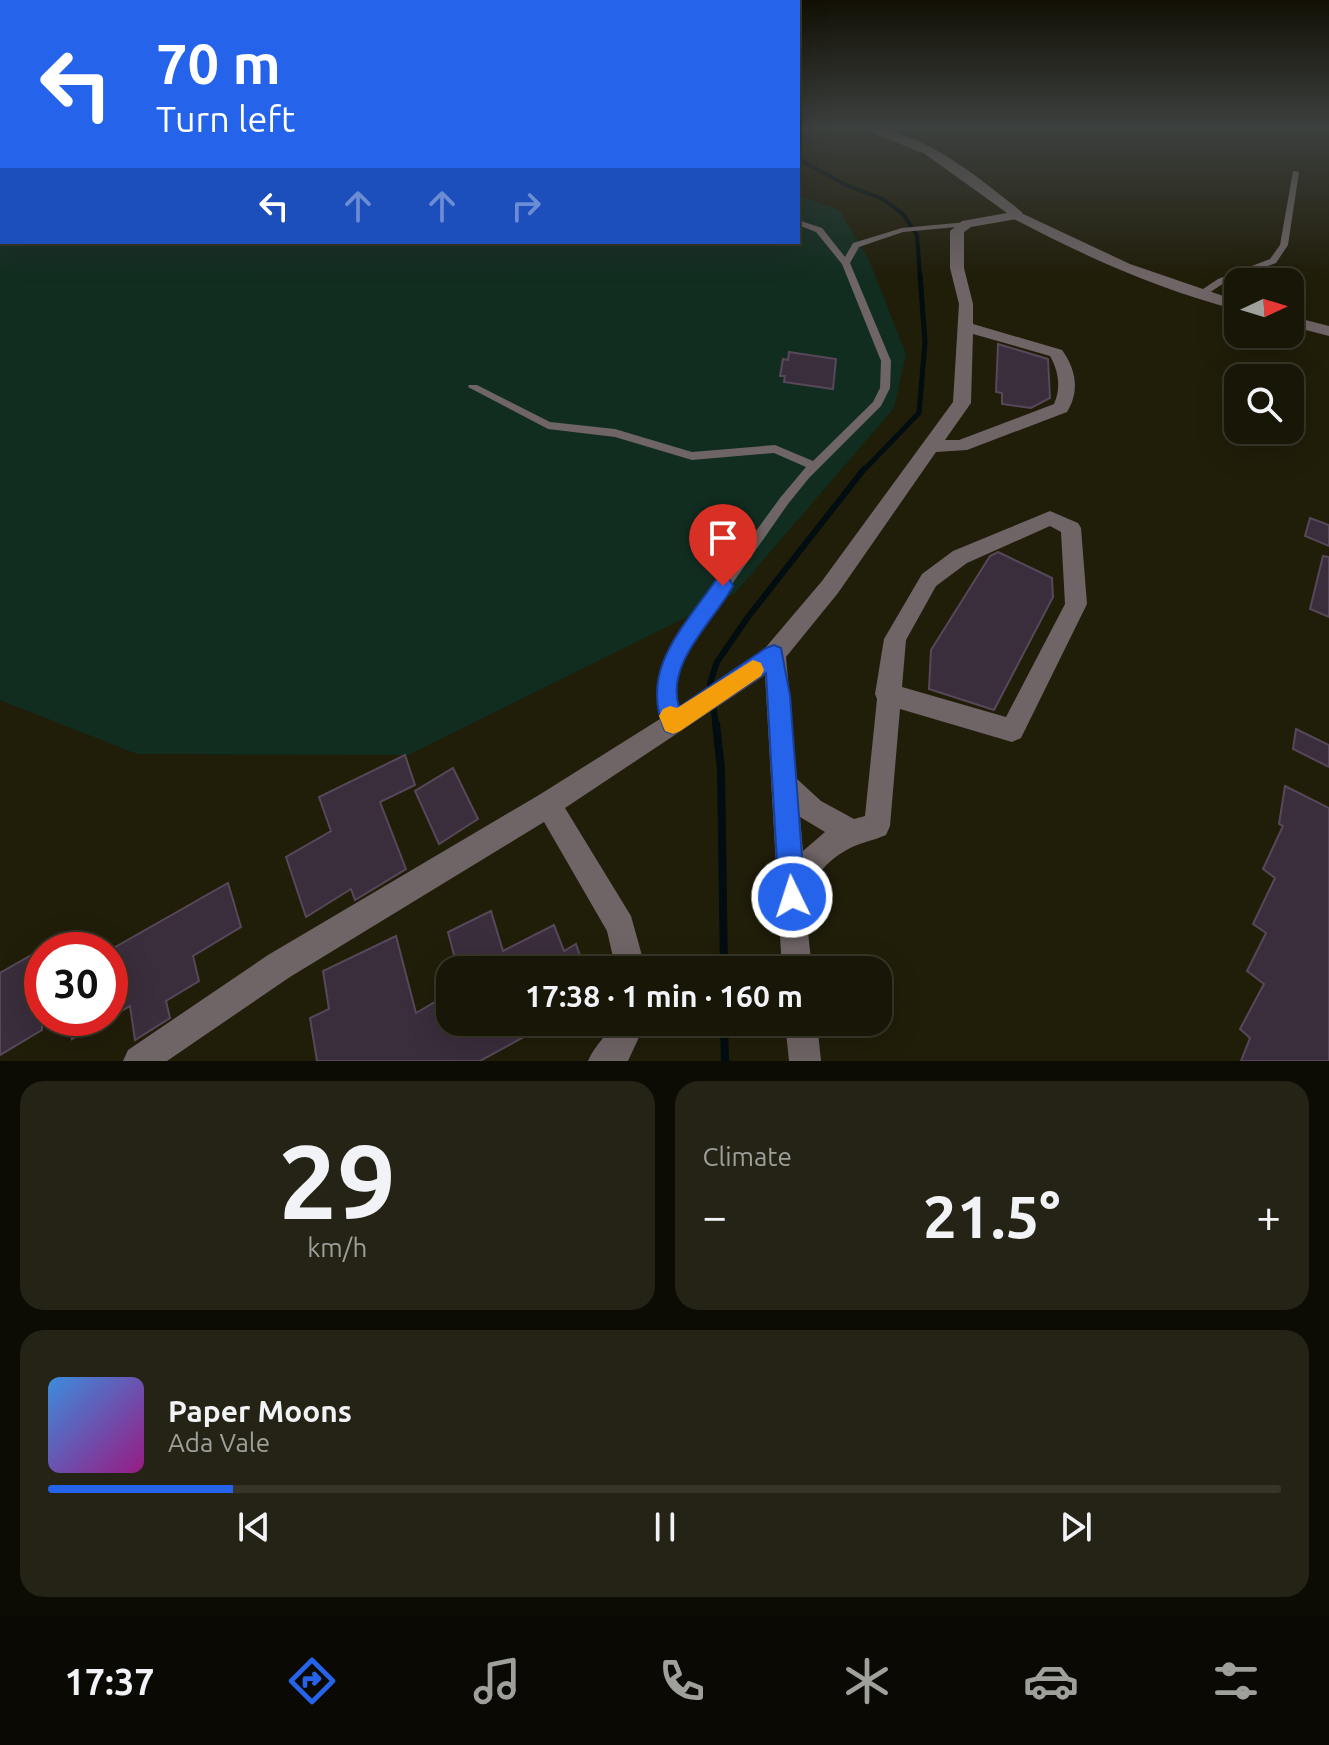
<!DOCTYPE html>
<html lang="en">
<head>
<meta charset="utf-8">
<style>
  body { margin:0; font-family:Ubuntu,sans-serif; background:#252315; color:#f1f3f6; height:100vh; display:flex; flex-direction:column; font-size:30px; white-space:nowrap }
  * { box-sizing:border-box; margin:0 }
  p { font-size:26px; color:#9f9f9b }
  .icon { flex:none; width:44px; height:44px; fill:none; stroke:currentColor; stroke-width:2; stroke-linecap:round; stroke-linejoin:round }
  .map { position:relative; height:1061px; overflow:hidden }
  .side { display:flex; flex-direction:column; gap:20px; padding:20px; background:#0d0c04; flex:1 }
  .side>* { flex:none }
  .banner { position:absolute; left:0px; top:0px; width:800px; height:244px; box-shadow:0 8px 32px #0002,0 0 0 2px #363528; background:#2563eb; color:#fff; overflow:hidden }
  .needle { width:52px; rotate:86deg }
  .tools { position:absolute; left:1224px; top:268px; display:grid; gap:16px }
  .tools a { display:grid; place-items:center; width:80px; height:80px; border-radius:16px; background:#181607; box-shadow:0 8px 32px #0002,0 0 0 2px #363528; font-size:40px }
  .speed { position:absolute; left:24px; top:932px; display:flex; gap:16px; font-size:40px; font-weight:700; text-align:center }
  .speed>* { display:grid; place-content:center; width:104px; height:104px; border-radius:50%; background:#181607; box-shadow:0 8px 32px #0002,0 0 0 2px #363528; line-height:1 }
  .speed .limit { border:12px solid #d22; background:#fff; color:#111 }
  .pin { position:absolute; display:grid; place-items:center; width:68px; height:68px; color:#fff; margin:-82px -34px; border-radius:50% 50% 50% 0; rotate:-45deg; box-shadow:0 0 8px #0007 }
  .pin .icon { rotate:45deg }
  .me { position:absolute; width:88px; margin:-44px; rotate:356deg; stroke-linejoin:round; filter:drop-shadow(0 0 6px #0008) }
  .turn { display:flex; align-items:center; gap:28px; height:168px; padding:0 24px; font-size:36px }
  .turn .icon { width:104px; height:104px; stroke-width:2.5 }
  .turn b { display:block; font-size:56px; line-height:68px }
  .lanes { display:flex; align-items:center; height:76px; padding:0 24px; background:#0003; justify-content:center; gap:40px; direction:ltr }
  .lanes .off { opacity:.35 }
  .big { font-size:60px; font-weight:700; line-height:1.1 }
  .side .tile { flex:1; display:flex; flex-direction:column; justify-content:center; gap:12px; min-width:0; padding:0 28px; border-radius:24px; background:#252315 }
  .side .dial { align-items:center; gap:0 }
  .dial b { font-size:104px; line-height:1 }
  .song { display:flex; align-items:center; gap:24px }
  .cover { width:96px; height:96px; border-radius:12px; background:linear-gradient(135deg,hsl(210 70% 55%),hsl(310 70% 35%)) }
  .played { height:8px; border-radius:4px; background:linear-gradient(90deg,#2563eb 15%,#363528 15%) }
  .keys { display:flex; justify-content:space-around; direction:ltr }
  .heat { display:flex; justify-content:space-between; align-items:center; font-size:44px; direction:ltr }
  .side .tiles { flex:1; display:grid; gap:20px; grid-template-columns:1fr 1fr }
  .tile:last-child { grid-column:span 2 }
  .trip { position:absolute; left:436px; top:956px; width:456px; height:80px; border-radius:24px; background:#181607; box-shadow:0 8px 32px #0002,0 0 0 2px #363528; font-weight:700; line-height:80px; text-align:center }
  .tab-bar { display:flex; height:128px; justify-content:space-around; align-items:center; background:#0a0903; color:#9f9f9b }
  .tab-bar .icon { width:56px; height:56px }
  .tab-bar .current { color:#2563eb }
  .tab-bar b { font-size:36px; color:#f1f3f6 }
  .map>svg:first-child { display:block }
  .green { fill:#112d20 }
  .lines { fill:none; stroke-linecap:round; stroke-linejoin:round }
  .stream-far3 { stroke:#010d10; stroke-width:4 }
  .stream-far2 { stroke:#010d10; stroke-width:5 }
  .stream-far1 { stroke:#010d10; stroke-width:6 }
  .stream { stroke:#010d10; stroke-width:8 }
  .building { fill:#3a2d3c; stroke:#574859; stroke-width:2 }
  .service { fill:#6f6466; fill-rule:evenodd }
  .minor { fill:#6f6466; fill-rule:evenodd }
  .tertiary { fill:#6f6466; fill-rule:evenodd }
  .route { fill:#2563eb; stroke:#184099; stroke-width:2 }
  .slow { fill:#f59e0b }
</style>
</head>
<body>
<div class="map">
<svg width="1329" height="1061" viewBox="0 0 1329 1061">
  <rect width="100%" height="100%" fill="#201d09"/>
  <path class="green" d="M0,128l2,114h796v-47l42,16 29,49 37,94 -12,54 -159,185 -327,162 -271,-1 -137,-54z"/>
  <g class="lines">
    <path class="stream-far3" d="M798,159l50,27 35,13 20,15 14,21 3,42"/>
    <path class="stream-far2" d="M863,471l56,-58 6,-71 -5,-67"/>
    <path class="stream-far1" d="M711,692l-1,-9 7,-21 31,-45 116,-148
      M713,704l3,22"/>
    <path class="stream" d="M716,724l5,45 3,201
      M724,1022l1,39"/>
  </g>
  <path class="building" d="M998,344l50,15 2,39 -19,10 -29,-4v-11l-6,-1z
    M789,352l47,7 -3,30 -49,-7 1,-6h-5l3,-17 5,1z
    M1310,518l19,7v21l-24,-10z
    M998,552l54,26 1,19 -59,113 -65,-21 2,-39 59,-94z
    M1323,556l6,1v60l-19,-8z
    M1296,729l33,16v22l-36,-18z
    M405,755l10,30 -35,17 26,67 -51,31 -4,-11 -45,28 -20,-60 45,-26 -12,-34z
    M453,768l25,51 -39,25 -24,-53z
    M1285,786l44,22v253h-88l9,-23 -10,-9 24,-45 -17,-13 19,-38 -13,-9 22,-46 -12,-9 20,-43 -4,-2z
    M228,883l13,44 -48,29 6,25 -33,20 4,17 -35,22 -5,-34 -20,11v-67z
    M491,911l12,40 51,-26 10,26 12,-7 9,26h-127l-10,-38z
    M396,936l20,77 34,-20v29h101l-71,39h-163l-7,-43 19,-9 -6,-38z
    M42,949v81l-42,25v-82z
    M71,1018h38l-37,21z"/>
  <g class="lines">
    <path class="service" d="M0,164h2v4h-2z
      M1293,171l6,1 -11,73 -12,18 -52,20 -21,14h-6v-4l21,-14 52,-20 10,-14z
      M0,206h2v5h-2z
      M798,220l24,8 23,29 8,-14 49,-15 65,-6 4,2 -4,2 -64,6 -44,15 -9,16 41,98 -1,27 -9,18 -72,72 -21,26 -91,130 -23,42 -2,23 8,24 -2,5 -5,2 -5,-2 -10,-29 4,-28 25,-45 93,-128 26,-31 -32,-14 -82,7 -77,-23 -67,-8 -80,-42 1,-2h8l73,37 65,7 77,23 83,-7 38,16 60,-59 7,-14 1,-27 -39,-97 -26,-32 -18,-7z"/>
    <path class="minor" d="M861,128c61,0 115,48 161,84v6l-51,9 -7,5v36l9,36v20l89,26c14,19 18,41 5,62l-100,38 -31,2 -98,141 -52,64 11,122 24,22 33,18 11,-3 12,-117 -2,-5 9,-55 38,-65 31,-23 97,-40 28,12 3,5 6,76 -66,134 -9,4 -112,-33 -10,117 -4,9c-13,6 -29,8 -41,16 -50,29 -37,71 -33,119h-30l-17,-295 -200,133 66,108 15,54h-30l-9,-39 -63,-109 -254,155 -123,84h-44l5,-11 140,-95 271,-160 191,-120 36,-28 56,-66 131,-179 6,-98 -9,-36v-37l12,-10 45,-8 -82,-59zM973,334l77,22c9,16 11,32 4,48l-95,36h-14l26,-37zM1050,526l11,6 4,72 -59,113 -104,-30 4,-47 30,-54 31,-23zM800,817l25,15 -22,19z
      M614,1022h32l-18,39h-40c6,-15 18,-24 26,-39z
      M785,1022h32l4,39h-32z"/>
    <path class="tertiary" d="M1017,211l113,53 108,37v9c-79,-20 -154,-54 -226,-92v-6z
      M1290,316l39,10v10l-39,-10z"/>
  </g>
  <linearGradient id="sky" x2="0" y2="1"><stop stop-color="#121005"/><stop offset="0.46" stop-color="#3c403e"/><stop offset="1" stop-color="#3c403e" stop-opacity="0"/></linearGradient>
  <rect width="1329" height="277" fill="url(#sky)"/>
  <path class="route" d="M723,578l7,2 3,6c-19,35 -68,77 -54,121l87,-59 8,-3 7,3 9,48 15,201 -4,9 -9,4 -9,-4 -4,-9 -13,-224 -93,61 -8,-3c-27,-61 19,-104 51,-151z"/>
  <path class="slow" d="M753,660l8,3 3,7 -3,6 -81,55 -7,3 -8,-3 -6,-15 4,-7 7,-3 7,2z"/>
</svg>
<div class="tools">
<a><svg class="needle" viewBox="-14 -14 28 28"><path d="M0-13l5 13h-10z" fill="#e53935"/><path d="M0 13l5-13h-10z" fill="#9f9f9b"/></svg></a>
<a><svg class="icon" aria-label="search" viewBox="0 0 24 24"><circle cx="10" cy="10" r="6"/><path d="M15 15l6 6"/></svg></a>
</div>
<div class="speed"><div class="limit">30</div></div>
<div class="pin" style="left:723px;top:586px;background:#d93025"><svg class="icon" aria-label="arrive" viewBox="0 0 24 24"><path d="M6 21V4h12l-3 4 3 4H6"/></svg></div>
<svg class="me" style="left:792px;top:897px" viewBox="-20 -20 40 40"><circle r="17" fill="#2563eb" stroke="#fff" stroke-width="3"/><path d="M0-11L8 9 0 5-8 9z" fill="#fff"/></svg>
<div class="trip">17:38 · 1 min · 160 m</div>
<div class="banner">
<div class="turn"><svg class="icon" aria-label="left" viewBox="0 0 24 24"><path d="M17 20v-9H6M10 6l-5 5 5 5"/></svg><div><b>70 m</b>Turn left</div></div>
<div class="lanes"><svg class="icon" aria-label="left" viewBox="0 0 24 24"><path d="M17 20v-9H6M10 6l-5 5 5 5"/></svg><svg class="icon off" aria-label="ahead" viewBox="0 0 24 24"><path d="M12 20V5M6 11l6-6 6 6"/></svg><svg class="icon off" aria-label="ahead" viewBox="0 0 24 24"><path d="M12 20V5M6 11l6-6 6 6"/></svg><svg class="icon off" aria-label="right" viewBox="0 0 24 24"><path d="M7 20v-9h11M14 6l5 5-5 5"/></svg></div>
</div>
</div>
<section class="side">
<div class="tiles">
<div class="tile dial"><b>29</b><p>km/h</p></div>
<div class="tile"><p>Climate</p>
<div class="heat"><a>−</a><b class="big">21.5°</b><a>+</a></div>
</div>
<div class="tile">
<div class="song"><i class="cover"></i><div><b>Paper Moons</b><p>Ada Vale</p></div></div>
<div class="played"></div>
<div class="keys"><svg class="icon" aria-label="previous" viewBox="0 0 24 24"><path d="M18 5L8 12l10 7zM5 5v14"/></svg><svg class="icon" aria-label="pause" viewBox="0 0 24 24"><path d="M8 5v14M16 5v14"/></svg><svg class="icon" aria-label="next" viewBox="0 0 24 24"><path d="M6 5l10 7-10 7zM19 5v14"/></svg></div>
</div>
</div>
</section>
<nav class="tab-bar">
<b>17:37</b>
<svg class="icon current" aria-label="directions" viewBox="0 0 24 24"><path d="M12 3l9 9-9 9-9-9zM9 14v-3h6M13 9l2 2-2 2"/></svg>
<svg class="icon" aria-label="music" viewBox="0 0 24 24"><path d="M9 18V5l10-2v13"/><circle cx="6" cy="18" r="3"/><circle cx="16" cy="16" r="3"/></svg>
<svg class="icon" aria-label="phone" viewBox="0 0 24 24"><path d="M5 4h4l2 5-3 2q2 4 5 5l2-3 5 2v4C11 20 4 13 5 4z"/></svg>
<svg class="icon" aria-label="climate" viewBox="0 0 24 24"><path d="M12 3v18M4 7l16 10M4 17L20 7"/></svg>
<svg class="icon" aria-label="car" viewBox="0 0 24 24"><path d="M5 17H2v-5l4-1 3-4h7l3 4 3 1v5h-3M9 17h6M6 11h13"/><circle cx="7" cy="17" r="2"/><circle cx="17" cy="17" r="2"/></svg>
<svg class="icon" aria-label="filters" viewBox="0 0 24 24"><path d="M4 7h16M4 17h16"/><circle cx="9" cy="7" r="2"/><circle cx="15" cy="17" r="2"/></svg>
</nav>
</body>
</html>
